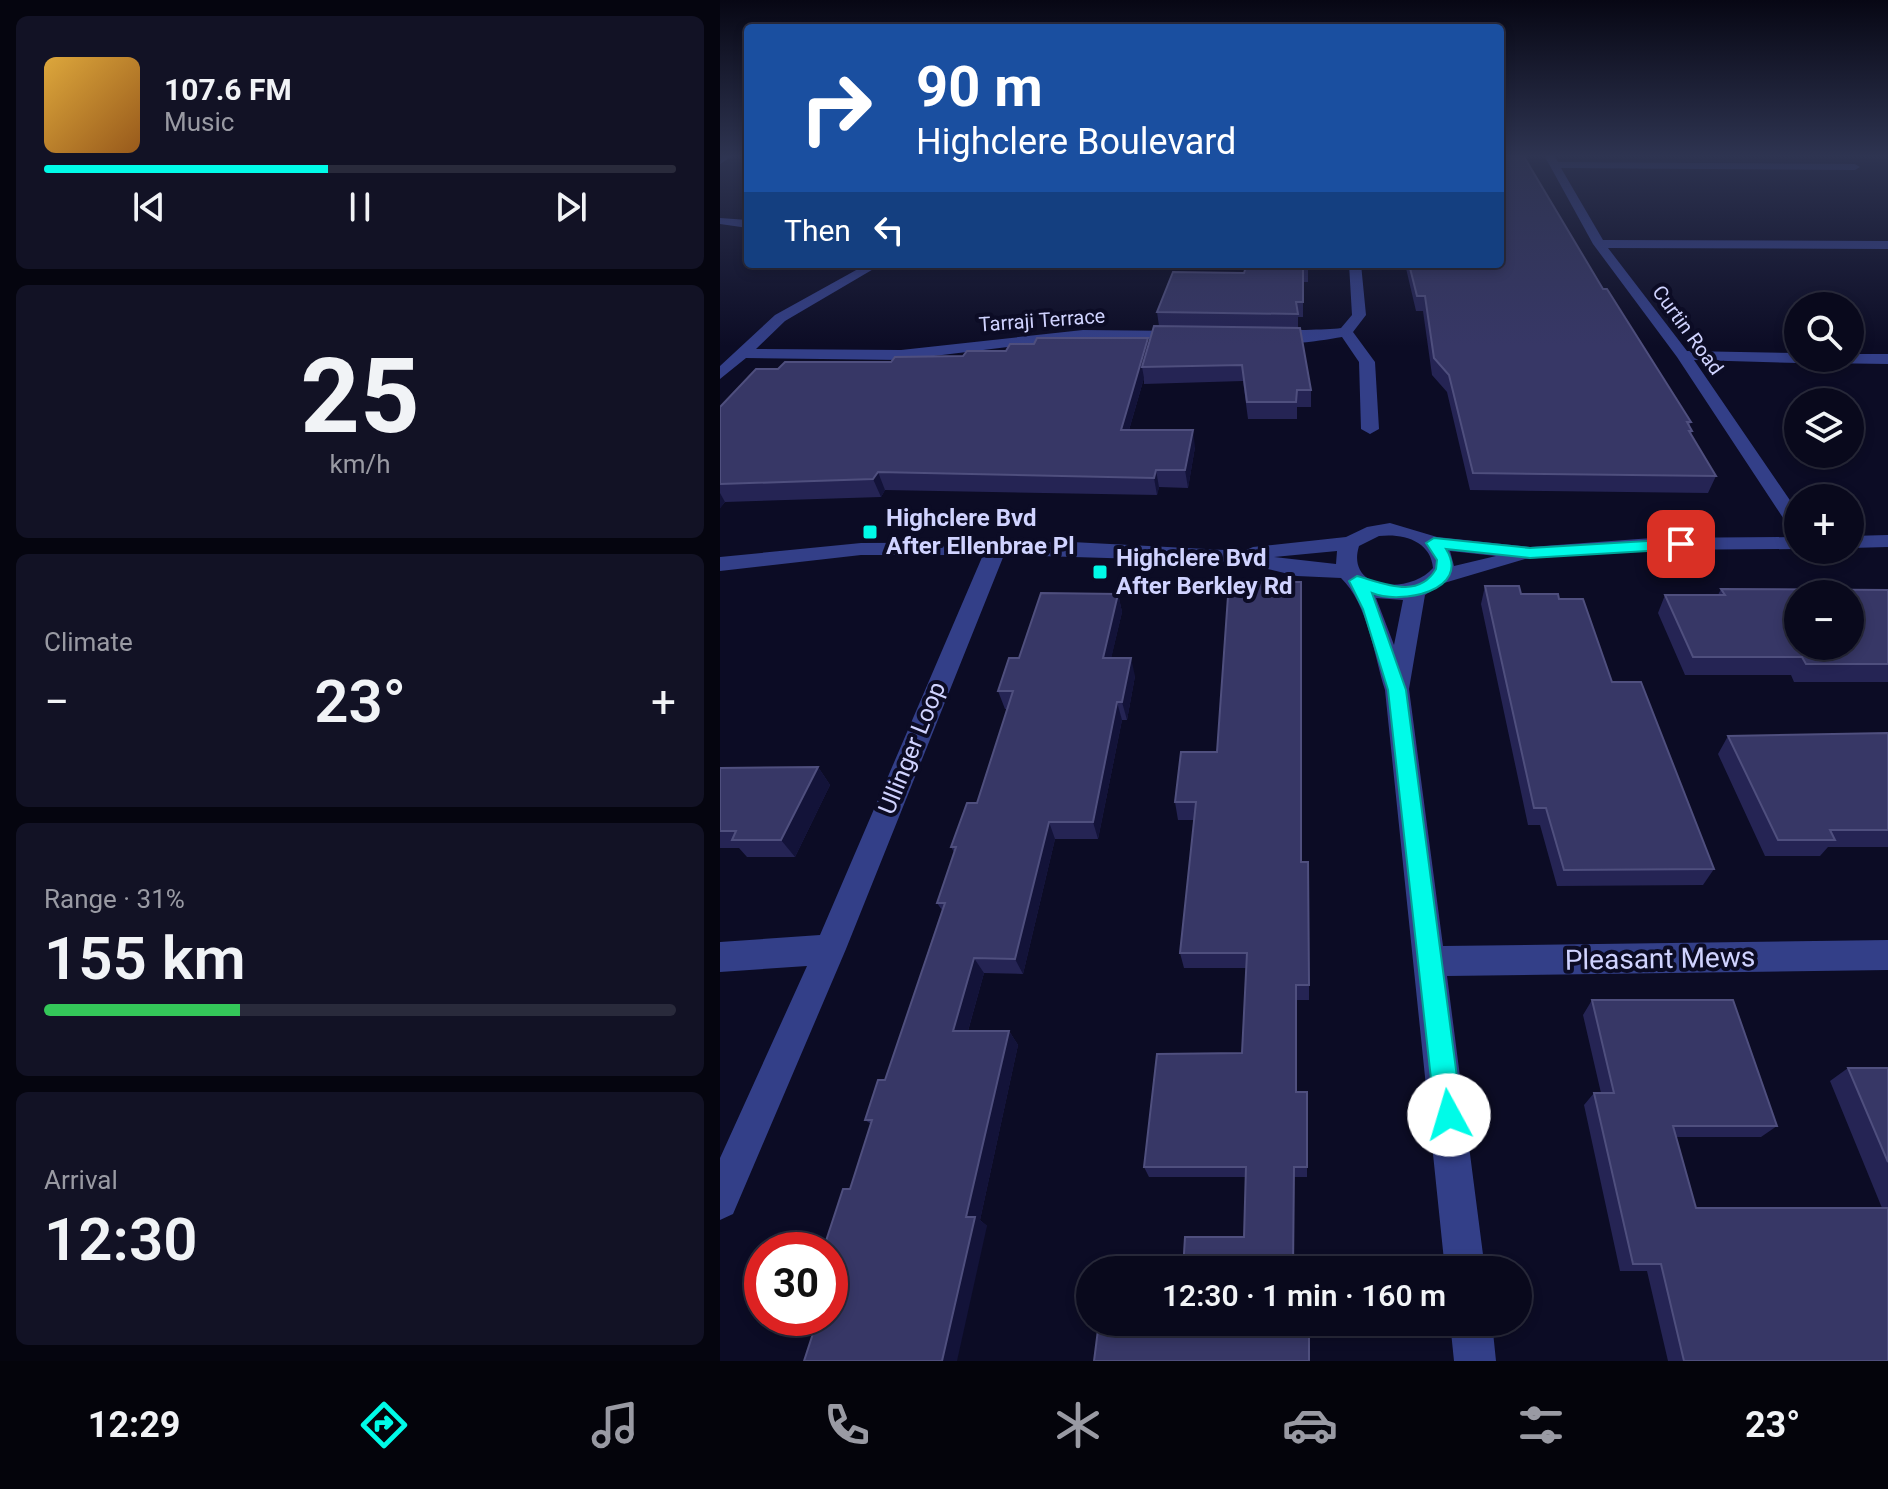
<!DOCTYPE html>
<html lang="en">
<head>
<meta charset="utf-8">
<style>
  body { margin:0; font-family:Roboto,sans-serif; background:#121225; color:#f1f3f6; height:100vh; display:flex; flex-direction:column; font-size:30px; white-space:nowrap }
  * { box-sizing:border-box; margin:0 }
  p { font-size:26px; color:#999aa3 }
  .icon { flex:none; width:44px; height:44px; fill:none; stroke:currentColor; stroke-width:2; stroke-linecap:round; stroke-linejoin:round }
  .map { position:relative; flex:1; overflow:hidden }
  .drawer { display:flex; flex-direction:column; gap:16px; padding:16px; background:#05050f; width:720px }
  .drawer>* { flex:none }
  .top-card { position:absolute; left:24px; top:24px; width:760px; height:244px; border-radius:8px; box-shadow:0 4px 12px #0003,0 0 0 2px #292a3b; background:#1a4fa0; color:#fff; overflow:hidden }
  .fabs { position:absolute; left:1064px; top:292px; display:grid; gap:16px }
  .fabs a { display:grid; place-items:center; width:80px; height:80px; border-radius:50%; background:#09091c; box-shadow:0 4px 12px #0003,0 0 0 2px #292a3b; font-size:40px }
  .speed { position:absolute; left:24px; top:1232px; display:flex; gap:16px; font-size:40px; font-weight:700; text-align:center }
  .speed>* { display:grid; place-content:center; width:104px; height:104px; border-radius:50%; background:#09091c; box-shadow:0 4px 12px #0003,0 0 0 2px #292a3b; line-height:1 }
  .speed .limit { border:12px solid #d22; background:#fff; color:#111 }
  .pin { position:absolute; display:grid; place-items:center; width:68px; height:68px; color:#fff; margin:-34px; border-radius:16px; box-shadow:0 4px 12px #0006 }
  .me { position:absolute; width:88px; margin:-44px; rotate:354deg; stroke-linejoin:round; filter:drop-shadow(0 0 6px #0008) }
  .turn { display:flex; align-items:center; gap:28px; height:168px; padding:0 40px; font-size:36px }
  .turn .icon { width:104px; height:104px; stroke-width:2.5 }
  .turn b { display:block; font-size:56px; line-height:68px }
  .then { display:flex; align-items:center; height:76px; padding:0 40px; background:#0003; gap:16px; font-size:30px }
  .big { font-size:60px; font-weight:600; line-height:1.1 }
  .drawer .card { flex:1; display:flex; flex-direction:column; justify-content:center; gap:12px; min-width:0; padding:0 28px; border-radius:12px; background:#121225 }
  .drawer .dial { align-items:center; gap:0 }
  .dial b { font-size:104px; line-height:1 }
  .song { display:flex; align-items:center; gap:24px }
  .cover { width:96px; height:96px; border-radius:12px; background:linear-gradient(135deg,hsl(40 70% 55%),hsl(30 70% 35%)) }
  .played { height:8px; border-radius:4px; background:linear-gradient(90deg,#00fbe8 45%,#292a3b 45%) }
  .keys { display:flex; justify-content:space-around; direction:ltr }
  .heat { display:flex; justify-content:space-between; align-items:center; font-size:44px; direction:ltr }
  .charge { height:12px; border-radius:6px; background:linear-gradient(90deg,#34c759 31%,#292a3b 0) }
  .trip { position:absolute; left:356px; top:1256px; width:456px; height:80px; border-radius:40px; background:#09091c; box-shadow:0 4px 12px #0003,0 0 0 2px #292a3b; font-weight:600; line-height:80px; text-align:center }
  .tabs { display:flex; height:128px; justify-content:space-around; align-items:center; background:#04040b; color:#999aa3 }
  .tabs .icon { width:56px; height:56px }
  .tabs .on { color:#00fbe8 }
  .tabs b { font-size:36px; color:#f1f3f6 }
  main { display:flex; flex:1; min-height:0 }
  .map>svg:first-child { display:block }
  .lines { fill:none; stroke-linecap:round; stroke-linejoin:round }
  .minor { fill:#333f88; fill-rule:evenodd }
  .wall { fill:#252454 }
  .shaded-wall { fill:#131339 }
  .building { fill:#373766; stroke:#4f4f7e; stroke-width:2; fill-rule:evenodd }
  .route { fill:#00fbe8; stroke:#00a397; stroke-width:2 }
  .poi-dot { fill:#00fbe8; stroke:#0c0c25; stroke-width:3 }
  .labels { text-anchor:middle; stroke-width:8; stroke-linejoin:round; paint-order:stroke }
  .far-street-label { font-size:20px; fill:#d0d3ff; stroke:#0c0c25 }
  .poi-label { font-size:24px; font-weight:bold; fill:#d0d3ff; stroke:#0c0c25; text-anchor:start }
  .street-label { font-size:24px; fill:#d0d3ff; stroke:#0c0c25 }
  .near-street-label { font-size:28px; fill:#d0d3ff; stroke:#0c0c25 }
</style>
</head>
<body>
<main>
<section class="drawer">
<div class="card">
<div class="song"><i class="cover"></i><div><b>107.6 FM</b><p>Music</p></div></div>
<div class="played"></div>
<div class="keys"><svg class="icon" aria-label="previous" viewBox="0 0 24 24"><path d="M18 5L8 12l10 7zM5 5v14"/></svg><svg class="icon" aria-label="pause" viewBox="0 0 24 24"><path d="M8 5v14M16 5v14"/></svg><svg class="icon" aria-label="next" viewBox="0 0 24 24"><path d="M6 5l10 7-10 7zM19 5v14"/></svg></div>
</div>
<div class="card dial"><b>25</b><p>km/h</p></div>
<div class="card"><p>Climate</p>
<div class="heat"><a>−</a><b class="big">23°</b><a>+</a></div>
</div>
<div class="card"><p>Range · 31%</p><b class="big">155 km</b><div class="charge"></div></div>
<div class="card"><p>Arrival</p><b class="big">12:30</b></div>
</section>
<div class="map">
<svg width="1168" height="1361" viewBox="0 0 1168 1361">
  <rect width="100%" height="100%" fill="#0c0c25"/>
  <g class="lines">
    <path class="minor" d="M14,155l-14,9 2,-9z
      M824,155h10l4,7 297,2 5,3 -5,3 -294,-2 42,72 285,1v8l-280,-1 79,103 111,2v5h8l-8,5 -104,-3 104,152v20l-7,-2 -114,-173 -84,-113z
      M0,218l28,2v8l-28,-4z
      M147,264h15l-97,57 -29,28 145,1 182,-20 100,1 7,4 -7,4 -100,-1 -182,22 -155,-2 -26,21v-13l55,-51z
      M629,264h12l5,51 -13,17 22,30 4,67 -9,5 -9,-5 -2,-67 -17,-25c-20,3 -60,12 -77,-1 10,-8 59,-5 76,-8l11,-13z
      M1130,354h38v10l-67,-1 -8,-5h37z
      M670,523l47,14 93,10 122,-9 146,-1v12l-146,1 -127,9 -81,24 -19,12 -16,94 34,257 445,-6v30l-441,6 38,294h-40l-60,-580c-11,-35 -17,-86 -44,-112l-44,-2 -58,-14 -235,-7 -158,394 -113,265 -13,6v-62l87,-192 -87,6v-30l100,-7 163,-380h-122l-141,16v-14l141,-14 211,-1 172,9 9,-4 93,-10 21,-10zM659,536c24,-3 52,5 54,32 -22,26 -88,24 -74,-22zM617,551l-1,13 -62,-7zM730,551l46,5 -42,10zM656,598l27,2 -9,45z
      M1168,535v12l-38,1v-12z
      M730,1322h42l4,39h-42z"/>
  </g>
  <path class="wall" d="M588,264v18h-5v35h-5v11l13,62v17h-14v12h-49l-5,-38 -99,3v-6l-15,52 66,17 -7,41 -29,-1 -2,8 -272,-5 -4,7 -156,5 -5,6v-101l58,-38 113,-7 72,-6 43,-5 143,-8 10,-17 -2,-14 87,-39z
    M685,264h95l103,25 88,133 -2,5 3,4 -1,4 25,41 -8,17 -238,-3 -23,-98 -15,-17 -9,-64h-7z
    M765,586l36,8 38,5 53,83 102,187 -11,16 -146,1 -17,-61h-12l-47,-221z
    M1001,589l167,1v92h-94l-3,-7h-106l-27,-62 7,-18h53z
    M398,594l4,18 -11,46 24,18 -8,44h-5l-24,119h-43l-32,135 -39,-1 -16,58h41l9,14 -38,175 7,6 -157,92 20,-129 21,-65 -6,-4 20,-40 57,-170 -5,-7 17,-51 -3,-5 26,-44 30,-94h-2l-7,-18 21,-33z
    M1168,733v114h-60l-8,9h-55l-47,-102 10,-18z
    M461,752l120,110 8,123v15h-13v92l11,75v10h-13l-50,60 2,-60h-97l-5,-10 98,-114 4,-85h-62l-4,-15 14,-133h-16l-3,-18z
    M98,767l12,18 -35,72h-48l-8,-9h-19v-80z
    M872,1000l185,126 -16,11h-85l20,71h186l-52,-127 18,-13h40v293h-220l-21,-90h-27l-36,-166 10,-12h7l-18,-78z"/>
  <path class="shaded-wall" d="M428,338l2,16 -8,13 2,11 -20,69 -3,-17z
    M473,430l2,17 -7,41 -3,-18z
    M436,470l3,17 -2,8 -3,-17z
    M158,472l7,18 -4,7 -8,-18z
    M0,493l5,9 -5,6z
    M398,594l4,18 -15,64 -4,-18z
    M411,658l4,18 -8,44 -5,-18z
    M397,702l5,18 -24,119 -5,-17z
    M98,767l12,18 -35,72 -14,-17z
    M329,822l6,17 -32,135 -8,-15z
    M254,958l10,15 -20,72 -11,-14z
    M289,1031l9,14 -38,175 7,6 -30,135h-15l24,-144z"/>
  <path class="building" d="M780,155h23l80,134h4l84,133h-4l5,9h-3l27,45 -243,-3 -24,-98 -15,-17 -9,-62h-8l-8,-32h91z
    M527,264h61v3h-5v35h-7l2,12 -141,-2 16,-40 71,1z
    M434,326l146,2 11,62h-14l-1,12h-49l-5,-37 -100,2z
    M317,338h111l-27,92h72l-8,40h-29l-2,8 -276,-6 -5,7 -153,5v-77l36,-38h22l7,-7h106l4,-5 68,-1 4,-5h39l4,-7h24z
    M509,582h72v280h7l1,123h-13v107h11v75h-13l-1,103h-110l2,-33h59l2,-70h-102l13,-113 85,-1 5,-100h-67l16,-151h-21l6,-50h36z
    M765,586h34l2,8h37l1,5h24l29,83h29l73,187 -150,1 -18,-62h-12z
    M1001,589l167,1v74h-82l-4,-7h-109l-28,-62h60zM1078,594h52v52h-52z
    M321,593l77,1 -15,64h28l-9,44h-5l-24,120h-44l-34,137 -41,-1 -21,73h56l-43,186h9l-33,144h-138l14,-43h12v-68h-7l20,-61h7l22,-69h-7l13,-40h7l60,-177h-8l19,-56h-5l16,-44h10l36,-112h-15l11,-33h10z
    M1168,733v97h-58l5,10h-57l-50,-104z
    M98,767l-37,73h-49l4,-9h-16v-63z
    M872,1000h141l44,126h-104l23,82h192v153h-204l-23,-97h-28l-39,-171h20z
    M1128,1068h40v94z
    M379,1322h194v13h16v26h-215z"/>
  <linearGradient id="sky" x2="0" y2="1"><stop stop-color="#070714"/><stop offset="0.45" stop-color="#2e3451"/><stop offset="1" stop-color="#2e3451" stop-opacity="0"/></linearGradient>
  <rect width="1168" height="346" fill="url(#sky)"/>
  <path class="route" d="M714,538l96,10 151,-9 8,5 -8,5 -151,9 -84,-9c26,42 -46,56 -74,44l34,97 56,425 -4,10 -9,4 -10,-4 -4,-10 -47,-425 -25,-81 -14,-28 8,-5c26,7 61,24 79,-7l1,-9 -11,-17z"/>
  <g class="poi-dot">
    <rect x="142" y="524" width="16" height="16" rx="4"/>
    <rect x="372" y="564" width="16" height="16" rx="4"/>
  </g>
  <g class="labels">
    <g class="far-street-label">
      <text transform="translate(322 320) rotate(-4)" y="7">Tarraji Terrace</text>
      <text transform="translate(968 330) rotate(54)" y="7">Curtin Road</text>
    </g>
    <g class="poi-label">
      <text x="166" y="526">Highclere Bvd<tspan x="166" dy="28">After Ellenbrae Pl</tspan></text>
      <text x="396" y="566">Highclere Bvd<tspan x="396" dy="28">After Berkley Rd</tspan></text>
    </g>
    <g class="street-label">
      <text transform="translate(192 748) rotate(-68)" y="8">Ullinger Loop</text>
    </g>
    <g class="near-street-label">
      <text transform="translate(940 958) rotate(-1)" y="10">Pleasant Mews</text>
    </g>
  </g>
</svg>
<div class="fabs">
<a><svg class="icon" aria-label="search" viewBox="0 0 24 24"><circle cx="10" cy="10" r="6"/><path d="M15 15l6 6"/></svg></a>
<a><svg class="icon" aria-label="layers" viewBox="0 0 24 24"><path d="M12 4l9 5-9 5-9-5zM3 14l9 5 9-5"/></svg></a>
<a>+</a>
<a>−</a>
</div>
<div class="speed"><div class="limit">30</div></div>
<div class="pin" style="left:961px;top:544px;background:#d93025"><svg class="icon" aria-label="arrive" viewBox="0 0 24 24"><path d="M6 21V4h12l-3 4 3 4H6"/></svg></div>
<svg class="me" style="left:729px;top:1115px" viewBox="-20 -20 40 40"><circle r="19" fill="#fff"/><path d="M0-13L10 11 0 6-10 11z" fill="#00fbe8"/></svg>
<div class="trip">12:30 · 1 min · 160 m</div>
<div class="top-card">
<div class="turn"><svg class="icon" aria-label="right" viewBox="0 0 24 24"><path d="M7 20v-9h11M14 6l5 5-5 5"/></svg><div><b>90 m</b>Highclere Boulevard</div></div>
<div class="then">Then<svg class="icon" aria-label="left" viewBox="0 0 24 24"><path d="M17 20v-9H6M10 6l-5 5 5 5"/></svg></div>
</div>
</div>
</main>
<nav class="tabs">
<b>12:29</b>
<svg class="icon on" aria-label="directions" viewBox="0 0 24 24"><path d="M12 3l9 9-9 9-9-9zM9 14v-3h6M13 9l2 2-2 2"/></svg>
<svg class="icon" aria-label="music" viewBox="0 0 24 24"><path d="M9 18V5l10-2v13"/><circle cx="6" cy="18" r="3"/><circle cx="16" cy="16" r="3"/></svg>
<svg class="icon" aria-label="phone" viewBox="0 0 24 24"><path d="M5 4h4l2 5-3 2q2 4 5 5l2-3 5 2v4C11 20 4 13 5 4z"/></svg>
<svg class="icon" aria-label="climate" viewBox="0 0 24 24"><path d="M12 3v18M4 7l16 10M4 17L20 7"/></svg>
<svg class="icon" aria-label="car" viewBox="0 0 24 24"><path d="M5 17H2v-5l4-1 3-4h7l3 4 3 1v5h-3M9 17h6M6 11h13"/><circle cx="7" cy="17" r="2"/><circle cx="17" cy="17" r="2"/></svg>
<svg class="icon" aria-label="filters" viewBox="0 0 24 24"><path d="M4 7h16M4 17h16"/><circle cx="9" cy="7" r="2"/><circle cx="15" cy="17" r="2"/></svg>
<b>23°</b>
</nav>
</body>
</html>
